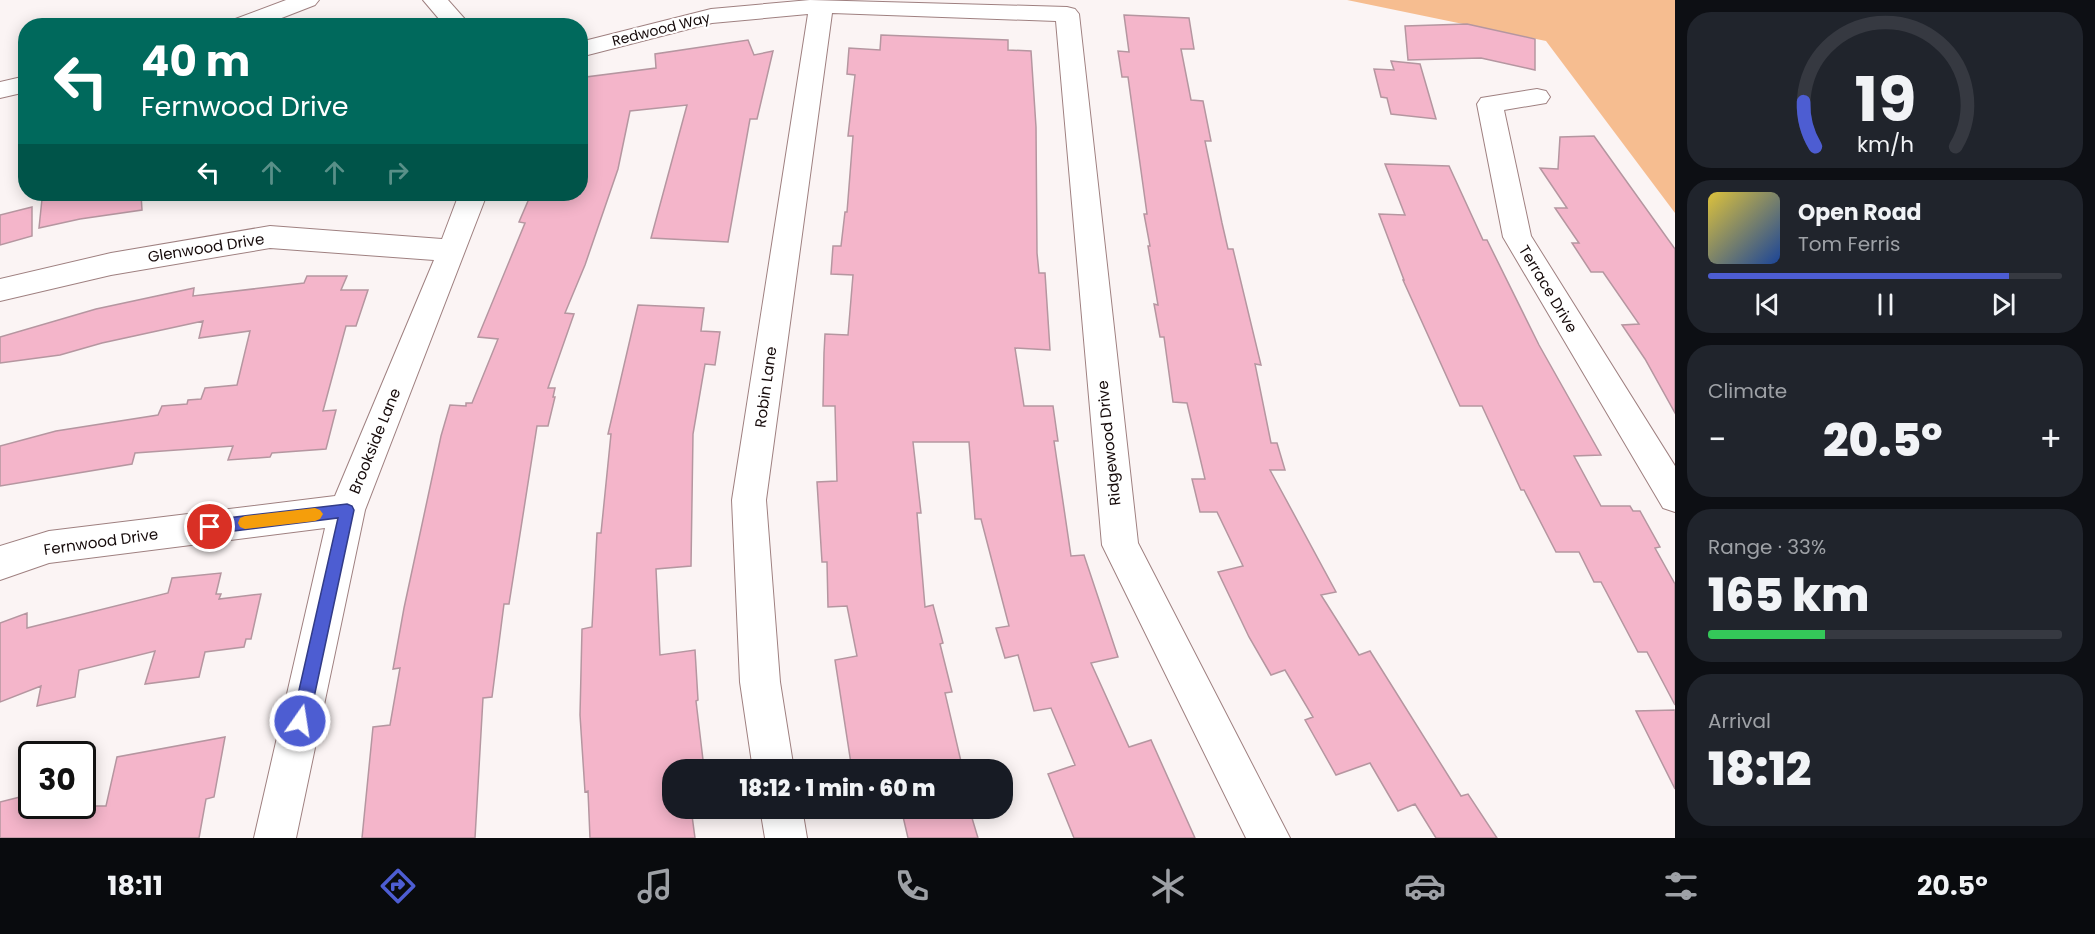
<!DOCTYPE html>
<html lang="en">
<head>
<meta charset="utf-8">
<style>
  body { margin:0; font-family:Poppins,sans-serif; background:#20242c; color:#f1f3f6; height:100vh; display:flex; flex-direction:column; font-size:22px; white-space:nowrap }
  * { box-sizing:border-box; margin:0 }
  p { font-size:20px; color:#9ea1a6 }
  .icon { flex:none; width:33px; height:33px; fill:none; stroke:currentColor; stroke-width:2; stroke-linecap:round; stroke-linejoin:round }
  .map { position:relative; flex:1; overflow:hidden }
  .side { display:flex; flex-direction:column; gap:12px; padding:12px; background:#0d0f14; width:420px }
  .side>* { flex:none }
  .banner { position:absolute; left:18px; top:18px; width:570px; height:183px; border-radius:24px; box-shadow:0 3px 15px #0003; background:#00695c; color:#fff; overflow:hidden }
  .speed { position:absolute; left:18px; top:741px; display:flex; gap:12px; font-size:30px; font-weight:700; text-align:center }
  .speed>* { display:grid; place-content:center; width:78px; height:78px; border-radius:50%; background:#171b24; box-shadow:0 3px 15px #0003; line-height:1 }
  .speed .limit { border:3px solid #111; border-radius:9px; background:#fff; color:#111 }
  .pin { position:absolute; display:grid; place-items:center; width:51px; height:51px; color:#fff; margin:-26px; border:3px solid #fff; border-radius:50%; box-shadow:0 2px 6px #0007 }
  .me { position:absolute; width:66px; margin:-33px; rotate:13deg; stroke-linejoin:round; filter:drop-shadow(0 0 4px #0008) }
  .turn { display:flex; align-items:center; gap:21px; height:126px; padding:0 24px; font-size:27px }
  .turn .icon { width:78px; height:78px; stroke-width:2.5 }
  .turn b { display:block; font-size:42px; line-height:51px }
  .lanes { display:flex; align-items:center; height:57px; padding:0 24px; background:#0003; justify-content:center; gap:30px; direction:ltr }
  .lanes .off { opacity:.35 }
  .big { font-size:45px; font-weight:800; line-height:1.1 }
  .side .card { flex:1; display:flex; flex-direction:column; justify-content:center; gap:9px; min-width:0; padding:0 21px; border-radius:24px; background:#20242c }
  .side .dial { align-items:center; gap:0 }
  .dial svg { height:156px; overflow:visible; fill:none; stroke:#363941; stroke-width:7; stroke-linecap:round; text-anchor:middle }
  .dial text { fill:#f1f3f6; stroke:none }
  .song { display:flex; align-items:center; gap:18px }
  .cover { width:72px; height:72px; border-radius:9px; background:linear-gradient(135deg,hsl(50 70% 55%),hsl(220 70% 35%)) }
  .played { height:6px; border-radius:3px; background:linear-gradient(90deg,#4d5dd2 85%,#363941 85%) }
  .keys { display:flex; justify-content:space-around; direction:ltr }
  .heat { display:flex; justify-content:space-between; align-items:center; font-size:33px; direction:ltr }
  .charge { height:9px; border-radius:4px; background:linear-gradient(90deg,#34c759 33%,#363941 0) }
  .trip { position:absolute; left:662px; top:759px; width:351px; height:60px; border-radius:24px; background:#171b24; box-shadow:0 3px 15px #0003; font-weight:800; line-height:60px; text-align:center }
  .tabs { display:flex; height:96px; justify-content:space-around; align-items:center; background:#090b0e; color:#9ea1a6 }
  .tabs .icon { width:42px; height:42px }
  .tabs .active { color:#4d5dd2 }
  .tabs b { font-size:27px; color:#f1f3f6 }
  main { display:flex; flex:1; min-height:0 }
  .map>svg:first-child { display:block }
  .green { fill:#f6bd90 }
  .building { fill:#f4b5ca; stroke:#b596a0; stroke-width:1.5 }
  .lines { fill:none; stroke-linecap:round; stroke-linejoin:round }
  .street-casing { stroke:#9f8080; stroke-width:2 }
  .street { fill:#fff; fill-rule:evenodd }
  .route { fill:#4d5dd2; stroke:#323c88; stroke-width:1.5 }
  .slow { fill:#f59e0b }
  .labels { text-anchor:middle; stroke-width:4.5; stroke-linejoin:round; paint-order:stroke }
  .far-street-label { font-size:14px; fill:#150a0a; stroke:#fff }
  .street-label { font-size:15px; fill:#150a0a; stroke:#fff }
</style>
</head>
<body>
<main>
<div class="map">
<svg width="1675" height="838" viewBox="0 0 1675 838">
  <rect width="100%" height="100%" fill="#fbf4f4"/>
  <path class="green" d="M1347,0h328v213l-129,-172z"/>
  <path class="building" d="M1124,15l65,3 5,31h-13l10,51 12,1 8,40h-6l17,82 6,26h5l28,116 -6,-1 16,79h6l8,27h-15l66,122 -15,3 38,60 11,-4 91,145 7,-2 29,44h-61l-21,-34 -17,7 -28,-48 -34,12 -31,-55 8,-3 -28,-47 -14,5 -22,-38 -31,-65 25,-6 -26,-54h-17l-8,-33h13l-18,-76 -14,-1 -9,-65h-4l-6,-33 4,1 -10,-59h2l-6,-32h3l-19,-137h-6l-4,-26 11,1z
    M1467,24l68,15v31l-54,-12 -73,2 -3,-34z
    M881,35l127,5v10l23,1 5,76 1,126 2,20h6l5,77 -35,-2 9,58h29l5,35h-4l17,115 13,-1 34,102 -27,6 38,84 22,-7 44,98h-121l-26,-64 27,-9 -24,-57 -17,3 -16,-56 -13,3 -9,-30 13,-2 -28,-107h-6l-6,-77h-56l8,71h-4l8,94 8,-2 10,38 -3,1 12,48 -7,1 18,77h-111l-17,-110 22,-4 -10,-50 -19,1 -1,-45h-5l-5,-80 20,-1 -2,-75h-12l1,-53 1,-19 23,1 5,-60 -22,-1 2,-28h8l4,-34h2l6,-76h-5l7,-61 -8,-1 2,-26 31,2z
    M748,40l6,15 19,-4 -16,68h-7l-22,123 -77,-4 36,-133 -57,6 -12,58 -33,96 -20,48 9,1 -26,74h7l-2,9h2l-7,29h-11l-28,178h-5l-12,93 -9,1 -8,140h-113l11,-111 17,-2 10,-57 -7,1 11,-61 37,-172 9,-31 16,1v-3h6l26,-64 -20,-2 47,-114 -6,-1 12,-28h49v-108h6v-9l70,-9 -1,-14z
    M1391,61l29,3 16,55 -45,-5 -4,-16 -6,-1 -7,-28 20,1z
    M1594,136l81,113v164l-30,-54 -23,-34 17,-1 -36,-52h-12l-19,-29h7l-24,-35h12l-27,-40 18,1 2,-32z
    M1385,164l64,2 34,74h4l52,105 62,110 -27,1 27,50h29l3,5h7l20,36 -5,1 20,36v121l-28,-53h-9l-37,-70h-7l-15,-30h-23l-32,-62h-3l-39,-84h-22l-57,-126h1l-25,-66 26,1z
    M64,194h77l1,16 -62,9 -41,9 3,-29z
    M32,207v29l-32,9v-30z
    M307,276h40l-6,14h27l-12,36h-10l-23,85 13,-1 -10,39 -54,4 -2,4 -42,3 5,-14 -98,7 -3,11 -132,22v-40l56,-15 102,-16 4,-9 25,-2 1,-4 13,-1 4,-11 32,-3 13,-54 -51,7 4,-17 -101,22 -42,12 -60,8v-26l96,-28 98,-21 -1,8 111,-13z
    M638,305l66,3 -3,23 19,1 -5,33 -10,-1 -12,70 -2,132 -35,3 4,86 35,-5 3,50 -2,1 7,59 -17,4 1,6h-15v38h19l4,30h-105l-2,-47 -3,1 -5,-77 2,-86 10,-2 5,-94h4l10,-99h-3z
    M221,573l-5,21h5l-2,5 42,-5 -10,45h-5l-2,8 -39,5 -6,25 -54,7 10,-33 -76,19 -4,27 -38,9 4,-20 -41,16v-79l27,-10v15l141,-35 4,-15z
    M1675,710v79l-39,-78z
    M225,737l-11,60 -8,2 -7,39h-199v-36l32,-8v12h74l11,-49z
    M901,808h68l9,30h-70z"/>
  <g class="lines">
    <g class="street-casing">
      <path id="street" d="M286,0h33l-4,5 -54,21h-35l4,-5z
        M423,0h25l23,26h-26z
        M810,0l257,7 8,2 4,5 59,529 152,295h-44l-144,-293 -46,-524 -224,-8 -66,487 14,182 14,88h-41l-13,-88 -8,-182 76,-486 -96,9 -132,34v-15l131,-33z
        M26,76v16l-26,6v-16z
        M1537,89l9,2 4,6 -4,6 -42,7 27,126 144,230v46l-12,-4 -160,-271 -26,-133 4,-6z
        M459,194h28l-122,316 -69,328h-42l71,-310 -276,35 -49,17v-34l49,-15 286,-35 99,-236 -164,-12 -159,27 -111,26v-22l111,-26 159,-27 172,13z
        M760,808h42l5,30h-42z"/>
    </g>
    <use href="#street" class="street"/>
  </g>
  <path class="route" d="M347,504l5,2 2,4 -45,211 -3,6 -6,2 -6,-2 -2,-6 46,-203 -128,16 -6,-2 -2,-5 2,-5 6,-2z"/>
  <path class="slow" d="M315,508l5,2 3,4 -3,5 -5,2 -70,8 -5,-2 -2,-4 2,-5 5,-2z"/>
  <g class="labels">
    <g class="far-street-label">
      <text transform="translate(661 29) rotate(-14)" y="5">Redwood Way</text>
    </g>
    <g class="street-label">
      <text transform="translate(206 248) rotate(-9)" y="5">Glenwood Drive</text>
      <text transform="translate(1548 289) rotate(59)" y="5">Terrace Drive</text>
      <text transform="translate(766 387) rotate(-82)" y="5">Robin Lane</text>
      <text transform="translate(375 441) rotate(-68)" y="5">Brookside Lane</text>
      <text transform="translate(1109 443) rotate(-96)" y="5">Ridgewood Drive</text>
      <text transform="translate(101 542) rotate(-8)" y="5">Fernwood Drive</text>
    </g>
  </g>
</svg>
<div class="speed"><div class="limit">30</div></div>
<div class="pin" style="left:210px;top:527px;background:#d93025"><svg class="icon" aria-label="arrive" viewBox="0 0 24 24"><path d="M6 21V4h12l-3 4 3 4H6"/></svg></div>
<svg class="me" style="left:300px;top:721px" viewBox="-20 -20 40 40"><circle r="17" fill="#4d5dd2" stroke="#fff" stroke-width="3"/><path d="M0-11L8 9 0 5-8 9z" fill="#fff"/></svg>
<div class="trip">18:12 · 1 min · 60 m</div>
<div class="banner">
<div class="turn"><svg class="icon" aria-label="left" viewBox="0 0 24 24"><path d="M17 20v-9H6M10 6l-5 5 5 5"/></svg><div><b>40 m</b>Fernwood Drive</div></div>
<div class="lanes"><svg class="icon" aria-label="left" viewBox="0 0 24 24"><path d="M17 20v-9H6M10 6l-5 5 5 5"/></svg><svg class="icon off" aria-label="ahead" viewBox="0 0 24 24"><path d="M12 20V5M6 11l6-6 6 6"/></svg><svg class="icon off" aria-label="ahead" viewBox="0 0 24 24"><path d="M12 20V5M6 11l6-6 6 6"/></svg><svg class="icon off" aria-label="right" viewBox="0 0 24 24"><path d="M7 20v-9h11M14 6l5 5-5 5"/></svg></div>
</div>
</div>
<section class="side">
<div class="card dial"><svg viewBox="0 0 100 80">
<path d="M14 69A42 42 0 1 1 86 69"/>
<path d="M14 69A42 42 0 0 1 8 46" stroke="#4d5dd2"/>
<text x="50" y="56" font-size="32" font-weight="700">19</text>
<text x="50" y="72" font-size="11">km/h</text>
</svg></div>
<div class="card">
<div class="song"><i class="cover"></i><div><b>Open Road</b><p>Tom Ferris</p></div></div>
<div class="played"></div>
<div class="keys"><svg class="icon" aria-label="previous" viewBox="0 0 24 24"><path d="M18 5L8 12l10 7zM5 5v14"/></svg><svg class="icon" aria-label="pause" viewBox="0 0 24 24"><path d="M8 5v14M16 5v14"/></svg><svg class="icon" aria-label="next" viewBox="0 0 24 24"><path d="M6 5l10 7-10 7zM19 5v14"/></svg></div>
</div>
<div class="card"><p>Climate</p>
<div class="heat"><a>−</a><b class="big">20.5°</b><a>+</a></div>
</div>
<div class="card"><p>Range · 33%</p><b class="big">165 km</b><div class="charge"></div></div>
<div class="card"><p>Arrival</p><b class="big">18:12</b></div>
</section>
</main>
<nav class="tabs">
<b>18:11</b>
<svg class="icon active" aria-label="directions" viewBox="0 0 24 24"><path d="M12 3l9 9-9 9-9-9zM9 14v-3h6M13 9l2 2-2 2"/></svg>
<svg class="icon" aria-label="music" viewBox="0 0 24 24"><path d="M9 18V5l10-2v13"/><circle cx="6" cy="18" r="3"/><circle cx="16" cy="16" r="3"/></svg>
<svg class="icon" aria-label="phone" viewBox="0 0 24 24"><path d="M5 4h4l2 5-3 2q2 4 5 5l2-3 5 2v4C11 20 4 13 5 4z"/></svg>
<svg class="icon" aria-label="climate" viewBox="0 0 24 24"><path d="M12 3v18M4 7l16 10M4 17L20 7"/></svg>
<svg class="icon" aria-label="car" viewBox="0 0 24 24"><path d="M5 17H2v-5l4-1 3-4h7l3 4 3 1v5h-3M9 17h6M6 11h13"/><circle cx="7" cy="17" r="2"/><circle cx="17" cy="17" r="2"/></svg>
<svg class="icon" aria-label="filters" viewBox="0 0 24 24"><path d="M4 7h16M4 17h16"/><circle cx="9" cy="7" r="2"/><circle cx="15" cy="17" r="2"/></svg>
<b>20.5°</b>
</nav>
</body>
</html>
